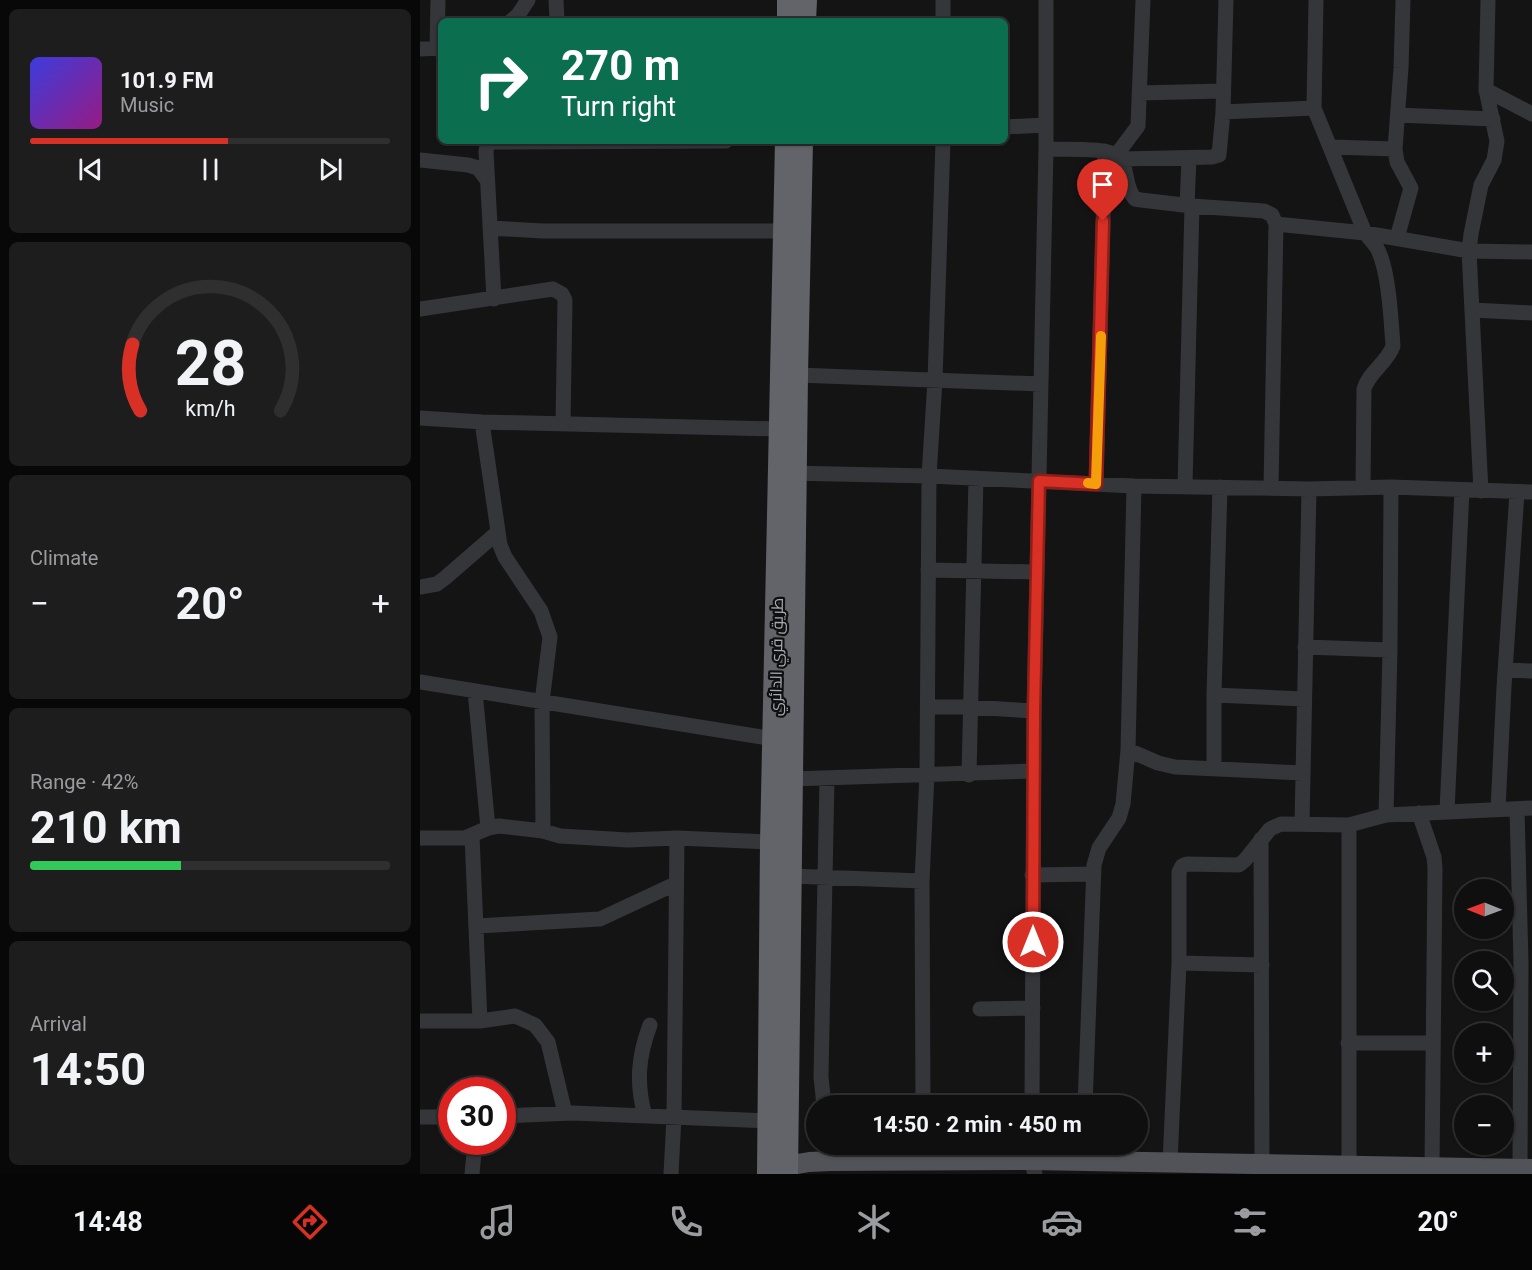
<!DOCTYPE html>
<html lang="en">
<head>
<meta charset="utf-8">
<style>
  body { margin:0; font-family:Roboto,Cairo,sans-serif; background:#1d1d1e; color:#f1f3f6; height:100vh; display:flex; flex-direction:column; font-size:22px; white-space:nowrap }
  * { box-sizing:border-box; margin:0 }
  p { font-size:20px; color:#9b9c9f }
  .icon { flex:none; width:33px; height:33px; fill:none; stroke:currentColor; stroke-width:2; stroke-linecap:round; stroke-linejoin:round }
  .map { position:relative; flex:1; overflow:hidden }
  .panel { display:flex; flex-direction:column; gap:9px; padding:9px; background:#080809; width:420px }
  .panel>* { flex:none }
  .banner { position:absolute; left:18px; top:18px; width:570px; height:126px; border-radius:9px; box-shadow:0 2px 4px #0004,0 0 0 2px #2f2f30; background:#0b6e4f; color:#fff; overflow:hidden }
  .needle { width:39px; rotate:271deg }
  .controls { position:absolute; left:1034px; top:879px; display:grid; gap:12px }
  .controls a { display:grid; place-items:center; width:60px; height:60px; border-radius:50%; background:#0f0f10; box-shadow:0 2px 4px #0004,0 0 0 2px #2f2f30; font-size:30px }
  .speed { position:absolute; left:18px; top:1077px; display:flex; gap:12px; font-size:30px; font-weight:700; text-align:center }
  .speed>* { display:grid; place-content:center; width:78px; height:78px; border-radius:50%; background:#0f0f10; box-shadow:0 2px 4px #0004,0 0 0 2px #2f2f30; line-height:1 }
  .speed .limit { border:9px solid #d22; background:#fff; color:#111 }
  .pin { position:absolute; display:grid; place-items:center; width:51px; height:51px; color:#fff; margin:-62px -26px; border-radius:50% 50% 50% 0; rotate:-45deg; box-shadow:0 0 6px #0007 }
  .pin .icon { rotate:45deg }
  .me { position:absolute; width:66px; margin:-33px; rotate:0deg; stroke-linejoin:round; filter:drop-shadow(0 0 4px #0008) }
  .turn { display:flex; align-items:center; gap:21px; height:126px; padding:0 24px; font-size:27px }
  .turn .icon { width:78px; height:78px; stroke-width:2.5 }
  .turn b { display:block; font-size:42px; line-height:51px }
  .big { font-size:45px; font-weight:700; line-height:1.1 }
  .panel .card { flex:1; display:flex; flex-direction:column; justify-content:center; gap:9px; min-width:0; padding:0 21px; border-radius:9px; background:#1d1d1e }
  .panel .dial { align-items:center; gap:0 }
  .dial svg { height:156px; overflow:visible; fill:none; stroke:#2f2f30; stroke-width:7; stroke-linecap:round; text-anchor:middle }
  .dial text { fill:#f1f3f6; stroke:none }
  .song { display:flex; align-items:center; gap:18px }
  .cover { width:72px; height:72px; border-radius:9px; background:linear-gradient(135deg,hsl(240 70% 55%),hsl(310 70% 35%)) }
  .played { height:6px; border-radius:3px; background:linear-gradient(90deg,#d93025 55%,#2f2f30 55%) }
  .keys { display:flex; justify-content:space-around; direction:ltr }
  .heat { display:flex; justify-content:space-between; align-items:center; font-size:33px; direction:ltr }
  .charge { height:9px; border-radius:4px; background:linear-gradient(90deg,#34c759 42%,#2f2f30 0) }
  .trip { position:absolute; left:386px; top:1095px; width:342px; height:60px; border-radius:30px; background:#0f0f10; box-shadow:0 2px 4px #0004,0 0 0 2px #2f2f30; font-weight:700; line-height:60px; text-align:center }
  .tabs { display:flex; height:96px; justify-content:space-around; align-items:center; background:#060606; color:#9b9c9f }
  .tabs .icon { width:42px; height:42px }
  .tabs .active { color:#d93025 }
  .tabs b { font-size:27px; color:#f1f3f6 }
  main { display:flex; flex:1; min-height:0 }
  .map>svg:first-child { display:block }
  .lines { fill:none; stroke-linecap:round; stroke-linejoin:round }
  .minor { stroke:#35363a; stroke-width:15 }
  .major { stroke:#525358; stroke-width:20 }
  .highway { stroke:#62646a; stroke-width:22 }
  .route-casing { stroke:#8d1f18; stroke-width:15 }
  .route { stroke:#d93025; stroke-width:10 }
  .slow { stroke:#f59e0b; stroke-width:10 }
  .labels { text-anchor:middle; stroke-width:4.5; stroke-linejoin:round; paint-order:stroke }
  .street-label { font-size:16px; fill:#a7acb4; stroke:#0f0f10 }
</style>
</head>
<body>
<main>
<section class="panel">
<div class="card">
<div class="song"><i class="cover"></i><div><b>101.9 FM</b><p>Music</p></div></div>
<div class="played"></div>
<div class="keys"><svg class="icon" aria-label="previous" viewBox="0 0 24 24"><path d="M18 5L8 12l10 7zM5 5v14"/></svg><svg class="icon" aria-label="pause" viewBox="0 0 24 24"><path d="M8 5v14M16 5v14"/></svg><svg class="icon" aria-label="next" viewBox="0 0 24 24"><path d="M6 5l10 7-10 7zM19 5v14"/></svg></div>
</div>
<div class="card dial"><svg viewBox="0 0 100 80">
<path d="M14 69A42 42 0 1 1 86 69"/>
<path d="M14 69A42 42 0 0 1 10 35" stroke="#d93025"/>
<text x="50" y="56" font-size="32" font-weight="700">28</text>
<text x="50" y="72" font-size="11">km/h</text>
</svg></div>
<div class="card"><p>Climate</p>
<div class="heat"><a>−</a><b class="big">20°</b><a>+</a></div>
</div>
<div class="card"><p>Range · 42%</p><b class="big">210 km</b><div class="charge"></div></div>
<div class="card"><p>Arrival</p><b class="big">14:50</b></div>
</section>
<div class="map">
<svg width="1112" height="1174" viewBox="0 0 1112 1174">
  <rect width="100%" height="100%" fill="#141415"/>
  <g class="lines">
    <path class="minor" d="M136,0l1,21
      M523,0v21
      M896,0l-2,108 51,125c4,5 9,10 12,15 12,22 14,72 16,98 -6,17 -24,26 -29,43l-1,99
      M91,21l7,-6 10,-15
      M0,49l21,-1
      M17,49l1,-49
      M1066,90l46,24
      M719,93l84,-2
      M803,112l91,-4
      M978,115l95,4
      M585,127l41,-2
      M911,147l64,2
      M626,149c14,1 68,-3 75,10 7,13 4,29 14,40l6,1 51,6 72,5 8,4 4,9 89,9 104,18 63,1
      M697,154l21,-28 5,-126
      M701,159l91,-2 7,-2 4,-43 3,-112
      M0,160l48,5 10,3 9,12
      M767,206l2,-48
      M70,228l53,3h240
      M977,238l14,-50 -14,-26 -2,-13 6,-81 2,-68
      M74,299l-8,-148 1,-5 5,-4 234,-1
      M0,309l133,-20 9,5 3,6 -2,124
      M1052,310l60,3
      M377,375l244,9
      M0,418l62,4 297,7
      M62,422l18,123 5,12 36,54 9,26 -8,65 1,129
      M368,473l141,3 205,10 175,3 82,-2 141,5
      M676,484l9,-333
      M765,486l7,-280
      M851,488l5,-264
      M1061,491l-12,-240 2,-17 10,-49 13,-25 3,-19 -11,-51 2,-90
      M508,570l109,2
      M0,587l17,-3 8,-6 53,-46
      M885,647l85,3
      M1085,670l27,1
      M0,682l354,57
      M55,691l13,137
      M794,695l90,4
      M508,707h41l65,4
      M708,750l30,13 17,4 128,6
      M794,769v-74l6,-208
      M549,775l7,-297
      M372,779l242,-8
      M1078,809l6,-122 13,-195
      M1097,809l4,154 -1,206
      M1027,811l15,-321
      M999,813l15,44 1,11 -3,300
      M966,815l4,-165 1,-163
      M882,824l7,-335
      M52,836l8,185
      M0,838h45l23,-10 11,-2 44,5 17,5 68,4 49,-2 94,4
      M841,839l1,326
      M612,875l61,-1
      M371,876l131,5
      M57,926l123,-7 75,-35
      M759,963l83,2
      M560,1009l53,-1
      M0,1021h60l35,-5 20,9 13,17 17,71
      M928,1043h85
      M404,1106l-3,-29 6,-299
      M503,1106l-1,-225 5,-107 2,-298 6,-96 8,-239
      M612,1106l2,-395 12,-562v-149
      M665,1106l9,-241 5,-17 20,-30 4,-14 5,-54 6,-264
      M82,1116l71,-3 196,8
      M225,1116c-9,-33 -7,-59 5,-91
      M0,1117h32
      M409,1144l2,17
      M503,1144v18
      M612,1144l-1,16 4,14
      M663,1162v-18
      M750,1163l9,-200v-91l3,-6 5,-2 52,1 6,-5 25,-31 11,-5 68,1 37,-10 146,-7
      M929,1166v-341
      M52,1174l3,-32
      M251,1174l3,-57 3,-279"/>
    <path class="major" d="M353,1168l36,-6 22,-1 200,-1 501,9"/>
    <path class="highway" d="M368,21v-21
      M385,21l1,-21
      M348,1174l3,-332 15,-701
      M367,1174l10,-799 5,-234"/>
  </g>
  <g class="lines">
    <g class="route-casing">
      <path id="route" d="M613,942l1,-231 5,-230 57,3 7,-263"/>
    </g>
    <use href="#route" class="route"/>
    <path class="slow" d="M668,483l8,1 5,-148"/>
  </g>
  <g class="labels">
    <g class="street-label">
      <text transform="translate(356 657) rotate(-89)" y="6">طريق قري الدائري</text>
    </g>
  </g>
</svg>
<div class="controls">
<a><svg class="needle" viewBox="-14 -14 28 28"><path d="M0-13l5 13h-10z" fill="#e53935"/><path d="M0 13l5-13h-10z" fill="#9b9c9f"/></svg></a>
<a><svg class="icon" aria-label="search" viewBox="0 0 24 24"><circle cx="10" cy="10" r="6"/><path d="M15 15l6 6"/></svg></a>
<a>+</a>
<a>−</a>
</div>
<div class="speed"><div class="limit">30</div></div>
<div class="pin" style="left:683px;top:221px;background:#d93025"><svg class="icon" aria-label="arrive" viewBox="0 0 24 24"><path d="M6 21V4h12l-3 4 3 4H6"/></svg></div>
<svg class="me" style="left:613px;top:942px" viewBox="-20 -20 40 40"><circle r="17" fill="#d93025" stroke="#fff" stroke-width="3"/><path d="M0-11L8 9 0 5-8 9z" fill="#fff"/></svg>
<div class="trip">14:50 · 2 min · 450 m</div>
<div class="banner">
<div class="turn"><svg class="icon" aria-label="right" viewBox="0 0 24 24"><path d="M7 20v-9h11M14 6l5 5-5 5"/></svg><div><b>270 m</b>Turn right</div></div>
</div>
</div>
</main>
<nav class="tabs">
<b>14:48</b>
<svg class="icon active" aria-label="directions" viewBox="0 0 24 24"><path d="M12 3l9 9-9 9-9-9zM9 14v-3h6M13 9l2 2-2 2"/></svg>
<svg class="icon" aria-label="music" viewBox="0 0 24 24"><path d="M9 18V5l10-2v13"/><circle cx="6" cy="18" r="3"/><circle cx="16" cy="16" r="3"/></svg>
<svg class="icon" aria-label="phone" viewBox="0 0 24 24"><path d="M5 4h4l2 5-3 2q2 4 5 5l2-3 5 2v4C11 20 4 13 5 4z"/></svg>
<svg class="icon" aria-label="climate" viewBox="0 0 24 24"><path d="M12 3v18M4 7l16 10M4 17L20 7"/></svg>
<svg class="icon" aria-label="car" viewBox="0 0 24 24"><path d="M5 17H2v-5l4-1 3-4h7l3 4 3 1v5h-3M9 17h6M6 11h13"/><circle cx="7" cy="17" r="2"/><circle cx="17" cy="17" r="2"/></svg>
<svg class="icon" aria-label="filters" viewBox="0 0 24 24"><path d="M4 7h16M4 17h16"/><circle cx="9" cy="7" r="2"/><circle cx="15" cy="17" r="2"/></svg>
<b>20°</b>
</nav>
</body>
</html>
